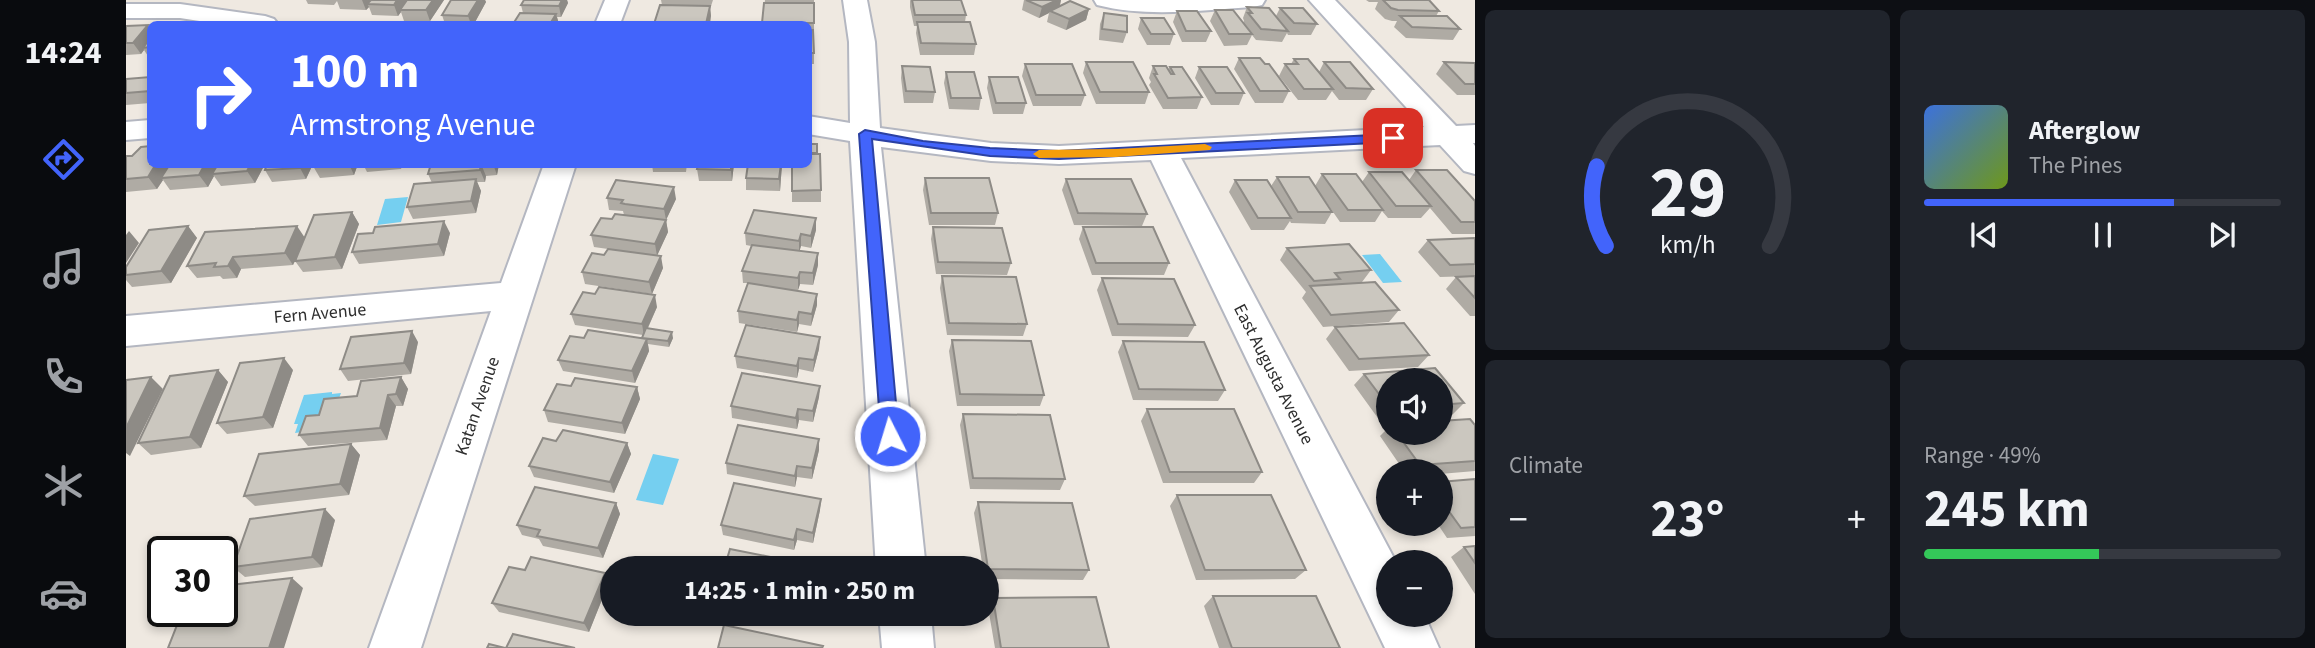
<!DOCTYPE html>
<html lang="en">
<head>
<meta charset="utf-8">
<style>
  body { margin:0; font-family:"Source Sans 3",sans-serif; background:#20242c; color:#f1f3f6; height:100vh; display:flex; flex-direction:column; font-size:26px; white-space:nowrap }
  * { box-sizing:border-box; margin:0 }
  p { font-size:23px; color:#9ea1a6 }
  .icon { flex:none; width:38px; height:38px; fill:none; stroke:currentColor; stroke-width:2; stroke-linecap:round; stroke-linejoin:round }
  .map { position:relative; flex:1; overflow:hidden }
  .sheet { display:flex; flex-direction:column; gap:10px; padding:10px; background:#0d0f14; width:840px }
  .sheet>* { flex:none }
  .guide { position:absolute; left:21px; top:21px; width:665px; height:147px; border-radius:10px; box-shadow:0 4px 10px #0003; background:#4264fb; color:#fff; overflow:hidden }
  .buttons { position:absolute; left:1250px; top:368px; display:grid; gap:14px }
  .buttons a { display:grid; place-items:center; width:77px; height:77px; border-radius:50%; background:#171b24; box-shadow:0 4px 10px #0003; font-size:35px }
  .speed { position:absolute; left:21px; top:536px; display:flex; gap:14px; font-size:35px; font-weight:700; text-align:center }
  .speed>* { display:grid; place-content:center; width:91px; height:91px; border-radius:50%; background:#171b24; box-shadow:0 4px 10px #0003; line-height:1 }
  .speed .limit { border:4px solid #111; border-radius:10px; background:#fff; color:#111 }
  .pin { position:absolute; display:grid; place-items:center; width:60px; height:60px; color:#fff; margin:-30px; border-radius:14px; box-shadow:0 4px 10px #0006 }
  .me { position:absolute; width:77px; margin:-38px; rotate:355deg; stroke-linejoin:round; filter:drop-shadow(0 0 5px #0008) }
  .turn { display:flex; align-items:center; gap:24px; height:147px; padding:0 28px; font-size:32px }
  .turn .icon { width:91px; height:91px; stroke-width:2.5 }
  .turn b { display:block; font-size:49px; line-height:60px }
  .big { font-size:52px; font-weight:700; line-height:1.1 }
  .sheet .widget { flex:1; display:flex; flex-direction:column; justify-content:center; gap:10px; min-width:0; padding:0 24px; border-radius:10px; background:#20242c }
  .sheet .dial { align-items:center; gap:0 }
  .dial svg { height:182px; overflow:visible; fill:none; stroke:#363941; stroke-width:7; stroke-linecap:round; text-anchor:middle }
  .dial text { fill:#f1f3f6; stroke:none }
  .song { display:flex; align-items:center; gap:21px }
  .cover { width:84px; height:84px; border-radius:10px; background:linear-gradient(135deg,hsl(220 70% 55%),hsl(80 70% 35%)) }
  .played { height:7px; border-radius:4px; background:linear-gradient(90deg,#4264fb 70%,#363941 70%) }
  .keys { display:flex; justify-content:space-around; direction:ltr }
  .heat { display:flex; justify-content:space-between; align-items:center; font-size:38px; direction:ltr }
  .charge { height:10px; border-radius:5px; background:linear-gradient(90deg,#34c759 49%,#363941 0) }
  .sheet .tiles { flex:1; display:grid; gap:10px; grid-template-columns:repeat(2,1fr) }
  .trip { position:absolute; left:474px; top:556px; width:399px; height:70px; border-radius:35px; background:#171b24; box-shadow:0 4px 10px #0003; font-weight:700; line-height:70px; text-align:center }
  main { display:flex; flex:1; min-height:0 }
  .dock { display:flex; flex-direction:column; width:126px; justify-content:space-around; align-items:center; background:#090b0e; color:#9ea1a6 }
  .dock .icon { width:49px; height:49px }
  .dock .on { color:#4264fb }
  .dock b { font-size:32px; color:#f1f3f6 }
  .map>svg:first-child { display:block }
  .water { fill:#75cff0 }
  .lines { fill:none; stroke-linecap:round; stroke-linejoin:round }
  .minor-casing { stroke:#b4b7c1; stroke-width:4 }
  .minor { fill:#fff; fill-rule:evenodd }
  .wall { fill:#afaba4 }
  .shaded-wall { fill:#8e8b86 }
  .building { fill:#cbc7bf; stroke:#8e8b86; stroke-width:2 }
  .route { fill:#4264fb; stroke:#2b41a3; stroke-width:2 }
  .slow { fill:#f59e0b }
  .labels { text-anchor:middle; stroke-width:5; stroke-linejoin:round; paint-order:stroke }
  .street-label { font-size:18px; fill:#2e2e2e; stroke:#fff }
</style>
</head>
<body>
<main>
<nav class="dock">
<b>14:24</b>
<svg class="icon on" aria-label="directions" viewBox="0 0 24 24"><path d="M12 3l9 9-9 9-9-9zM9 14v-3h6M13 9l2 2-2 2"/></svg>
<svg class="icon" aria-label="music" viewBox="0 0 24 24"><path d="M9 18V5l10-2v13"/><circle cx="6" cy="18" r="3"/><circle cx="16" cy="16" r="3"/></svg>
<svg class="icon" aria-label="phone" viewBox="0 0 24 24"><path d="M5 4h4l2 5-3 2q2 4 5 5l2-3 5 2v4C11 20 4 13 5 4z"/></svg>
<svg class="icon" aria-label="climate" viewBox="0 0 24 24"><path d="M12 3v18M4 7l16 10M4 17L20 7"/></svg>
<svg class="icon" aria-label="car" viewBox="0 0 24 24"><path d="M5 17H2v-5l4-1 3-4h7l3 4 3 1v5h-3M9 17h6M6 11h13"/><circle cx="7" cy="17" r="2"/><circle cx="17" cy="17" r="2"/></svg>
</nav>
<div class="map">
<svg width="1349" height="648" viewBox="0 0 1349 648">
  <rect width="100%" height="100%" fill="#efe9e1"/>
  <path class="water" d="M282,197l-7,25 -24,3 8,-26z
    M1254,254l22,28 -19,1 -21,-28z
    M206,392v2l9,-1c-6,18 -20,24 -31,38l-15,2 3,-9h-4l10,-29z
    M527,454l26,5 -16,46 -27,-5z"/>
  <g class="lines">
    <g class="minor-casing">
      <path id="minor" d="M479,0h24l-9,24h-25z
        M717,0h24l8,42 5,86 111,15 68,3 365,-19 -115,-127h26l121,126 19,-1v18h-2l2,3v28l-11,-3 -24,-26 -259,13 215,404h-8v52h36l15,34h-54l-234,-488 -92,4 -68,-3 -110,-14 45,422h-50l-26,-428 -42,-7v-18l42,7 -1,-81z
        M968,0h171l-3,5 -9,2c-51,3 -105,11 -156,-2z
        M0,4h54l85,12 9,3 4,5h-59l-39,-6h-54z
        M24,120v18l-24,2v-18z
        M418,164h32l-155,484h-52l122,-337 -365,35v-30l375,-33z
        M753,614h52l3,34h-52z"/>
    </g>
    <use href="#minor" class="minor"/>
  </g>
  <path class="wall" d="M180,0h138l-14,21h-26l-3,-9 -3,4 -26,-1 -3,-8 -3,3 -26,-1 -3,-8 -3,4 -26,-1z
    M325,0h34l1,2 -12,22h-29l-3,-9z
    M398,0h43l1,3 -7,14h-4l2,7h-46l10,-11 -2,-8z
    M535,0h52l-3,9 1,7 -49,-11z
    M639,0h49v64h-3v21h-3v-61h-46z
    M784,0l56,15 -1,7 11,22 -2,11h-54l-4,-22 1,-7h-3l-4,-19z
    M898,0h37l-1,6 29,3 -3,11 -20,10 -19,-8 2,-9 -10,5 -17,-8z
    M1240,0h63l10,11 -3,5 24,13 -7,11 -47,-2 -12,-11 3,-6h-5l-7,-2 -10,-10 3,-7h-9z
    M1121,7l29,9 4,-8 37,16 -6,11h-23l-1,-2 -5,9 -26,-2 -4,-5 -5,10 -23,1 -14,-25 5,-11 28,13 1,-2 -1,-3z
    M1051,11l34,20 -5,11h-24l-9,-20z
    M978,13l23,19 -4,11 -24,-3 1,-16z
    M1015,18l33,16 -4,11h-23l-9,-16z
    M0,26l24,3v30l-6,-9 -3,4 -15,1z
    M1113,58l50,33 -6,12h-28l-21,-34z
    M1168,59l25,13 5,-10 49,27 -7,11h-27l-7,-9 -6,9h-28l-19,-24 6,-12h6z
    M960,62l63,30 -4,12h-49l-13,-31z
    M1318,62l31,1v32h-18l-21,-21z
    M899,64l60,31 -4,11h-48l-11,-30z
    M776,66l33,26 -2,11h-29l-3,-25z
    M1027,66l15,4 2,-3 32,30 -5,12h-34l-14,-24 2,-3 -2,-4z
    M1073,67l45,26 -5,12h-28l-16,-27z
    M820,72l35,26 -2,12 -30,-1 -5,-26z
    M24,77v26l-24,2v-26z
    M863,77l37,26 -3,11h-30l-6,-26z
    M691,154l4,36v12h-29v-38z
    M0,156l24,8h115l-10,19 -34,3 -7,-10 -6,11 -38,3 -7,-10 -6,9 -31,3z
    M187,164l-7,15 -34,3 -7,-12z
    M188,164h44l-4,11 -34,3 -7,-12z
    M237,164h40l-2,5 -34,3z
    M305,164h68l-2,11 -11,1 -1,6h-8l4,9 -5,22 -63,6 -6,-12 25,-24 -4,-9z
    M484,164h30v3h-30z
    M526,164h35l-1,8h-33z
    M608,164l-2,17h-33l-2,-12z
    M622,164h34l-2,27 -34,-1v-12z
    M1290,170l59,31v33h-23l-22,-26 -9,10h-33l-6,-7 -7,11h-35l-25,-36 17,26 -7,12 -34,-1 -1,-2 -6,9h-33l-22,-38 6,-12 36,6 6,-9 38,9 7,-12 40,8 7,-10 40,8z
    M799,178l73,35 -3,12h-66l-6,-35z
    M940,179l81,35 -5,12 -68,-1 -12,-35z
    M481,198l69,1 -10,21 2,12 -11,23 6,13 -11,26 -67,-10 -3,-12 22,-17 4,-6 -14,-2 -3,-12 21,-16 12,-4 -1,-4 -14,-1z
    M226,212l7,12 -17,45 -39,3 -8,-11z
    M690,218v12l-5,18 -10,-2 -2,5 19,2v12l-5,20 -13,-1 -2,6 19,4v11l-6,21 -12,-2 -2,8 -58,-9 -1,-12 10,-28h-5l-1,-12 9,-25 -5,-1 -1,-12z
    M62,226l9,12 -26,45 -39,4 -6,-7v-13z
    M807,227l78,36 -4,12 -71,-1 -5,-35z
    M957,227l86,36 -5,12h-72l-13,-36z
    M324,233l-6,23 -85,8 -7,-12z
    M179,238l-12,27 -52,4 -4,9 -14,1 -3,-3 -23,2 -10,-12z
    M1349,238v38l-35,1 -22,-25 10,-12z
    M1161,248l84,22 -9,12 37,28 -10,12 -66,5 -21,-29 4,-6 -26,-32z
    M816,276l85,48 -4,12 -76,-1 -7,-47z
    M1349,276v40h-5l-24,-27 10,-12z
    M976,278l93,47 -7,12 -76,-1 -15,-46z
    M531,307l-9,21 25,10 -4,9 -21,-3 1,7 -14,32 -72,-12 -5,-11 26,-22 58,1 1,-4 -68,-10 -4,-11z
    M1209,327l94,28 -11,12 -69,4 -23,-32z
    M694,337l-1,12 -6,23 -14,-3 -2,9 -60,-10 -2,-12z
    M826,340l92,55 -4,11h-83l-8,-55z
    M997,341l102,49 -7,11 -85,-1 -15,-48z
    M292,342l-7,32 -63,7 -8,-12z
    M1309,368l29,35 -12,12 -12,1v-36h-52v40l-8,1 -26,-36 10,-11z
    M92,370l10,12 -27,66 -50,7 -13,-12z
    M167,370l-20,58 -46,6 -10,-11z
    M275,377l7,12 -5,17h-7l-9,34 -79,6 -9,-11 20,-20 38,-19z
    M445,386l66,1 3,12 -15,35 -77,-12 -4,-12z
    M694,386l-1,11 -6,25 -14,-2 -2,9 -65,-11 -1,-12z
    M1021,409l115,63 -8,11h-91l-22,-62z
    M837,414l102,65 -5,11 -90,-1 -10,-64z
    M1349,425v46l-35,3v-3h-36l-24,-35 8,-8v4h52z
    M430,441l71,2 4,11 -17,39 -80,-16 -5,-11z
    M225,444l9,11 -11,40 -94,11 -11,-10z
    M693,450l-7,29 -15,-2 -2,10 -68,-13 -1,-11z
    M1349,479v57l-28,2 -10,-15h3v-41z
    M1051,495l129,75 -11,9 -99,1 -26,-74z
    M695,499l-1,11 -7,33 -16,-3 -3,10 -71,-15 -2,-10z
    M852,502l111,68 -6,10 -96,-1v-10h-4l-9,-56z
    M490,503l4,11 -17,44 -60,-12 -4,-7 -17,-4 -5,-10z
    M209,520l-13,47 -77,10 -12,-10z
    M1349,546v48l-24,-37 13,-10z
    M399,570l80,3 4,9 -20,50 -90,-20 -7,-9z
    M1087,596l127,52h-121l-15,-42z
    M867,598l116,50h-114l-7,-41z
    M619,614h52l-3,10z"/>
  <path class="shaded-wall" d="M236,0h12l-7,4 2,3 -3,3z
    M271,0h13l-10,10 1,2 -3,4 -4,-11z
    M307,0h11l-14,21 -4,-11z
    M352,0h7l1,2 -12,22h-3l-3,-8z
    M436,0h5l1,3 -7,14 -2,-11z
    M931,0h4l-2,8 -9,3 -1,2 -10,5 3,-11z
    M584,6l1,10 -1,8h-4z
    M963,9l-3,11 -20,10 3,-11z
    M430,14l3,10h-9z
    M22,25l2,4v12l-7,7 1,2 -3,4 -8,-11z
    M30,164h16l-11,14 2,2 -6,9 -9,-12z
    M79,164h15l-8,10 2,2 -6,11 -9,-12z
    M125,164h14l-10,19 -8,-12z
    M175,164h12l-7,15 -6,-11z
    M223,164h9l-4,11z
    M355,164l5,12 -1,6 -5,-12z
    M367,164h6l-2,11z
    M605,164h3l-2,17 -1,-11z
    M655,164h1l-2,27 -1,-12z
    M350,179l5,12 -5,22 -5,-12z
    M548,187l2,12 -10,21 2,12 -11,24 -2,-12 11,-24 -2,-11z
    M226,212l7,12 -17,45 -7,-12z
    M690,218v12l-5,18v-12z
    M318,221l6,12 -6,23 -6,-12z
    M62,226l9,12 -26,45 -10,-12z
    M171,226l8,12 -12,27 -8,-12z
    M3,231l10,12 -13,20v-28z
    M675,234v12l-2,7v-12z
    M692,253v12l-5,20v-12z
    M535,256l2,12 -11,26 -3,-12z
    M107,257l8,12 -4,9 -9,-12z
    M674,272v12l-2,6v-12z
    M691,294v11l-6,21 1,-12z
    M529,295l2,12 -13,29 -2,-12z
    M673,312v12l-2,8v-12z
    M286,331l6,11 -7,32 -7,-11z
    M546,332l1,6 -4,9 -1,-6z
    M694,337l-1,12 -6,23 1,-12z
    M521,339l2,12 -14,32 -3,-12z
    M158,358l9,12 -20,58 -10,-11z
    M673,358v11l-2,9v-12z
    M92,370l10,12 -27,66 -11,-11z
    M25,377l12,12 -33,67 -4,-3v-25z
    M275,377l7,12 -5,17 -7,-12z
    M694,386l-1,11 -6,25v-11z
    M511,387l3,12 -15,35 -3,-11z
    M262,395l8,11 -9,34 -7,-12z
    M672,409l1,11 -2,9 -1,-11z
    M693,439v11l-7,29v-11z
    M501,443l4,11 -17,39 -4,-11z
    M225,444l9,11 -11,40 -9,-11z
    M671,466v11l-2,10v-11z
    M695,499l-1,11 -7,33v-10z
    M490,503l4,11 -17,44 -5,-10z
    M199,509l10,11 -13,47 -10,-10z
    M671,529v11l-3,10v-10z
    M479,573l4,9 -20,50 -5,-9z
    M166,578l11,10 -19,60h-15z"/>
  <path class="building" d="M245,0h26l-3,5 -27,-1z
    M281,0h26l-7,10h-26z
    M325,0h27l-10,16 -26,-1z
    M398,0h38l-3,6 -38,-1z
    M786,0h49l5,15h-51z
    M900,0h31l-15,7z
    M1257,0h46l10,11 -41,-1 -7,-2z
    M944,1l19,8 -20,10 -19,-8z
    M638,3h50v20h-52z
    M534,5l50,1 -4,18h-52z
    M1121,7l22,1 19,23 -27,-2 -13,-16h4z
    M1154,8h23l14,16 -23,-1z
    M1089,10h18l19,24h-23z
    M1051,11h20l14,20h-25z
    M394,13l36,1 -6,10h-37z
    M978,13l23,3v16l-25,-3z
    M1274,16h47l13,13 -48,-2z
    M1015,18h23l10,16h-23z
    M791,22h53l6,22 -55,-1z
    M22,25l-15,18h-7v-17z
    M682,30h5l1,23h-6z
    M24,38v9l-7,1z
    M1113,58h21l5,6h4l20,27h-29z
    M682,59h3v15h-3z
    M1168,59h14l25,30h-29l-19,-25h13z
    M960,62h47l16,30h-49z
    M1198,62h26l23,27 -27,-1z
    M1318,62l31,1v21h-10z
    M899,64h47l13,31h-49z
    M776,66l28,1 5,25 -29,-1z
    M1027,66h13l5,8h3l-4,-7h12l20,30 -34,1 -14,-24h3z
    M1073,67h28l17,26h-28z
    M820,72h28l7,26h-30z
    M24,77v14l-24,2v-14z
    M863,77h29l8,26h-30z
    M682,144h9v9h-9z
    M24,146v18h6l-8,13 -22,2v-23h6l9,-9z
    M682,154h12l1,36 -29,1v-27h16z
    M44,164h35l-6,11 -38,3z
    M92,164h33l-4,7 -35,3z
    M141,164h34l-1,4 -35,2z
    M305,164h50l-1,6 -52,4z
    M572,164h33v6l-34,-1z
    M622,164h33l-2,15 -33,-1z
    M1290,170h31l28,31v21h-14z
    M1243,172h33l29,34h-35z
    M1196,174h34l27,36h-35z
    M1151,177h32l23,35h-34z
    M799,178h64l9,35h-67z
    M350,179l-5,22 -64,6 7,-23z
    M940,179h65l16,35 -69,-1z
    M490,180l58,7 -10,22 -39,-5 -4,-1 2,-3 -16,-2z
    M1109,180h32l24,38h-33z
    M628,210l62,8 -5,18 -10,-2 -2,7 -54,-8z
    M226,212l-17,45 -40,4 19,-46z
    M489,214l51,6 -11,24 -64,-9 10,-17 11,1z
    M318,221l-6,23 -86,8 6,-18 15,-1 2,-6z
    M62,226l-27,45 -35,4v-8l23,-37z
    M171,226l-12,27 -52,4 -5,9 -14,1 2,-4 -29,3 18,-34z
    M807,227l69,1 9,35 -73,-1z
    M957,227h70l16,36h-73z
    M1349,238v26l-25,1 -22,-25z
    M1223,244l22,26 -36,3 5,6 -26,2 -27,-33z
    M626,245l66,8 -5,20 -13,-1 -2,6 -56,-7z
    M482,249l53,7 -12,26 -67,-10 10,-19 12,2z
    M816,276l74,1 11,47 -78,-1z
    M1349,276v22l-19,-21z
    M976,278l72,1 21,46 -77,-1z
    M1249,282l24,28 -68,5 -21,-29z
    M622,283l69,11 -5,20 -13,-2 -2,8 -59,-9z
    M473,287l56,8 -13,29 -71,-10 12,-22 12,2z
    M1278,323l25,32 -70,4 -24,-32z
    M620,325l74,12 -6,23 -15,-2 -2,8 -62,-10z
    M520,328l26,4 -4,9 -26,-3z
    M462,330l59,9 -15,32 -74,-11 12,-24 14,2z
    M286,331l-8,32 -64,6 11,-32z
    M826,340l79,1 13,54 -84,-1z
    M997,341l81,1 21,48 -86,-1z
    M158,358l-21,59 -46,6 23,-60z
    M1309,368l29,35 -24,2v-25h-52v26l-24,-32z
    M92,370l-28,67 -52,6 32,-67z
    M616,373l78,13 -7,25 -15,-2 -2,9 -65,-12z
    M25,377l-25,51v-48z
    M275,377l-5,17 -8,1 -8,33 -81,7 7,-19 13,-1 5,-16 33,-3 4,-15z
    M449,378l62,9 -15,36 -78,-13 13,-26 14,2z
    M1021,409h87l28,63h-92z
    M837,414l87,1 15,64 -92,-1z
    M1344,419l5,6v36l-55,4 -24,-33h44v-11z
    M612,425l81,14 -7,29 -15,-2 -2,10 -69,-13z
    M437,430l64,13 -17,39 -81,-16 14,-28 13,3z
    M225,444l-11,40 -96,12 15,-42z
    M1349,479v48l-14,1 -21,-29v-17z
    M608,483l87,16 -8,34 -16,-4 -3,11 -73,-15z
    M409,487l81,16 -18,45 -61,-12 3,-6 -23,-5z
    M1051,495h94l35,75h-101z
    M852,502l94,1 17,67 -101,-1z
    M199,509l-13,48 -79,10 17,-48z
    M1349,546v17l-11,-16z
    M604,549l91,18v2h-97z
    M405,557l74,16 -21,50 -92,-20 17,-36 16,3z
    M166,578l-23,70h-101l13,-33 27,-4h14v-25z
    M1087,596h103l24,52h-108z
    M970,597l13,51h-108l-8,-50z
    M598,625l99,21 -1,2h-104z
    M387,634l62,14h-69z
    M363,644l16,4h-18z"/>
  <path class="route" d="M739,130l58,11 67,7 69,3 334,-17 7,4 -7,4 -334,17 -69,-3 -118,-17 27,297 -2,5 -7,2 -6,-2 -3,-5 -22,-302z"/>
  <path class="slow" d="M1079,144l7,3 -2,3 -94,7 -77,1 -6,-4 6,-4 77,-1z"/>
  <g class="labels">
    <g class="street-label">
      <text transform="translate(194 313) rotate(-5)" y="6">Fern Avenue</text>
      <text transform="translate(1148 374) rotate(63)" y="6">East Augusta Avenue</text>
      <text transform="translate(351 406) rotate(-71)" y="6">Katan Avenue</text>
    </g>
  </g>
</svg>
<div class="buttons">
<a><svg class="icon" aria-label="sound" viewBox="0 0 24 24"><path d="M4 9h4l5-4v14l-5-4H4zM17 9q2 3 0 6"/></svg></a>
<a>+</a>
<a>−</a>
</div>
<div class="speed"><div class="limit">30</div></div>
<div class="pin" style="left:1267px;top:138px;background:#d93025"><svg class="icon" aria-label="arrive" viewBox="0 0 24 24"><path d="M6 21V4h12l-3 4 3 4H6"/></svg></div>
<svg class="me" style="left:764px;top:436px" viewBox="-20 -20 40 40"><circle r="17" fill="#4264fb" stroke="#fff" stroke-width="3"/><path d="M0-11L8 9 0 5-8 9z" fill="#fff"/></svg>
<div class="trip">14:25 · 1 min · 250 m</div>
<div class="guide">
<div class="turn"><svg class="icon" aria-label="right" viewBox="0 0 24 24"><path d="M7 20v-9h11M14 6l5 5-5 5"/></svg><div><b>100 m</b>Armstrong Avenue</div></div>
</div>
</div>
<section class="sheet">
<div class="tiles">
<div class="widget dial"><svg viewBox="0 0 100 80">
<path d="M14 69A42 42 0 1 1 86 69"/>
<path d="M14 69A42 42 0 0 1 10 34" stroke="#4264fb"/>
<text x="50" y="56" font-size="32" font-weight="700">29</text>
<text x="50" y="72" font-size="11">km/h</text>
</svg></div>
<div class="widget">
<div class="song"><i class="cover"></i><div><b>Afterglow</b><p>The Pines</p></div></div>
<div class="played"></div>
<div class="keys"><svg class="icon" aria-label="previous" viewBox="0 0 24 24"><path d="M18 5L8 12l10 7zM5 5v14"/></svg><svg class="icon" aria-label="pause" viewBox="0 0 24 24"><path d="M8 5v14M16 5v14"/></svg><svg class="icon" aria-label="next" viewBox="0 0 24 24"><path d="M6 5l10 7-10 7zM19 5v14"/></svg></div>
</div>
<div class="widget"><p>Climate</p>
<div class="heat"><a>−</a><b class="big">23°</b><a>+</a></div>
</div>
<div class="widget"><p>Range · 49%</p><b class="big">245 km</b><div class="charge"></div></div>
</div>
</section>
</main>
</body>
</html>
